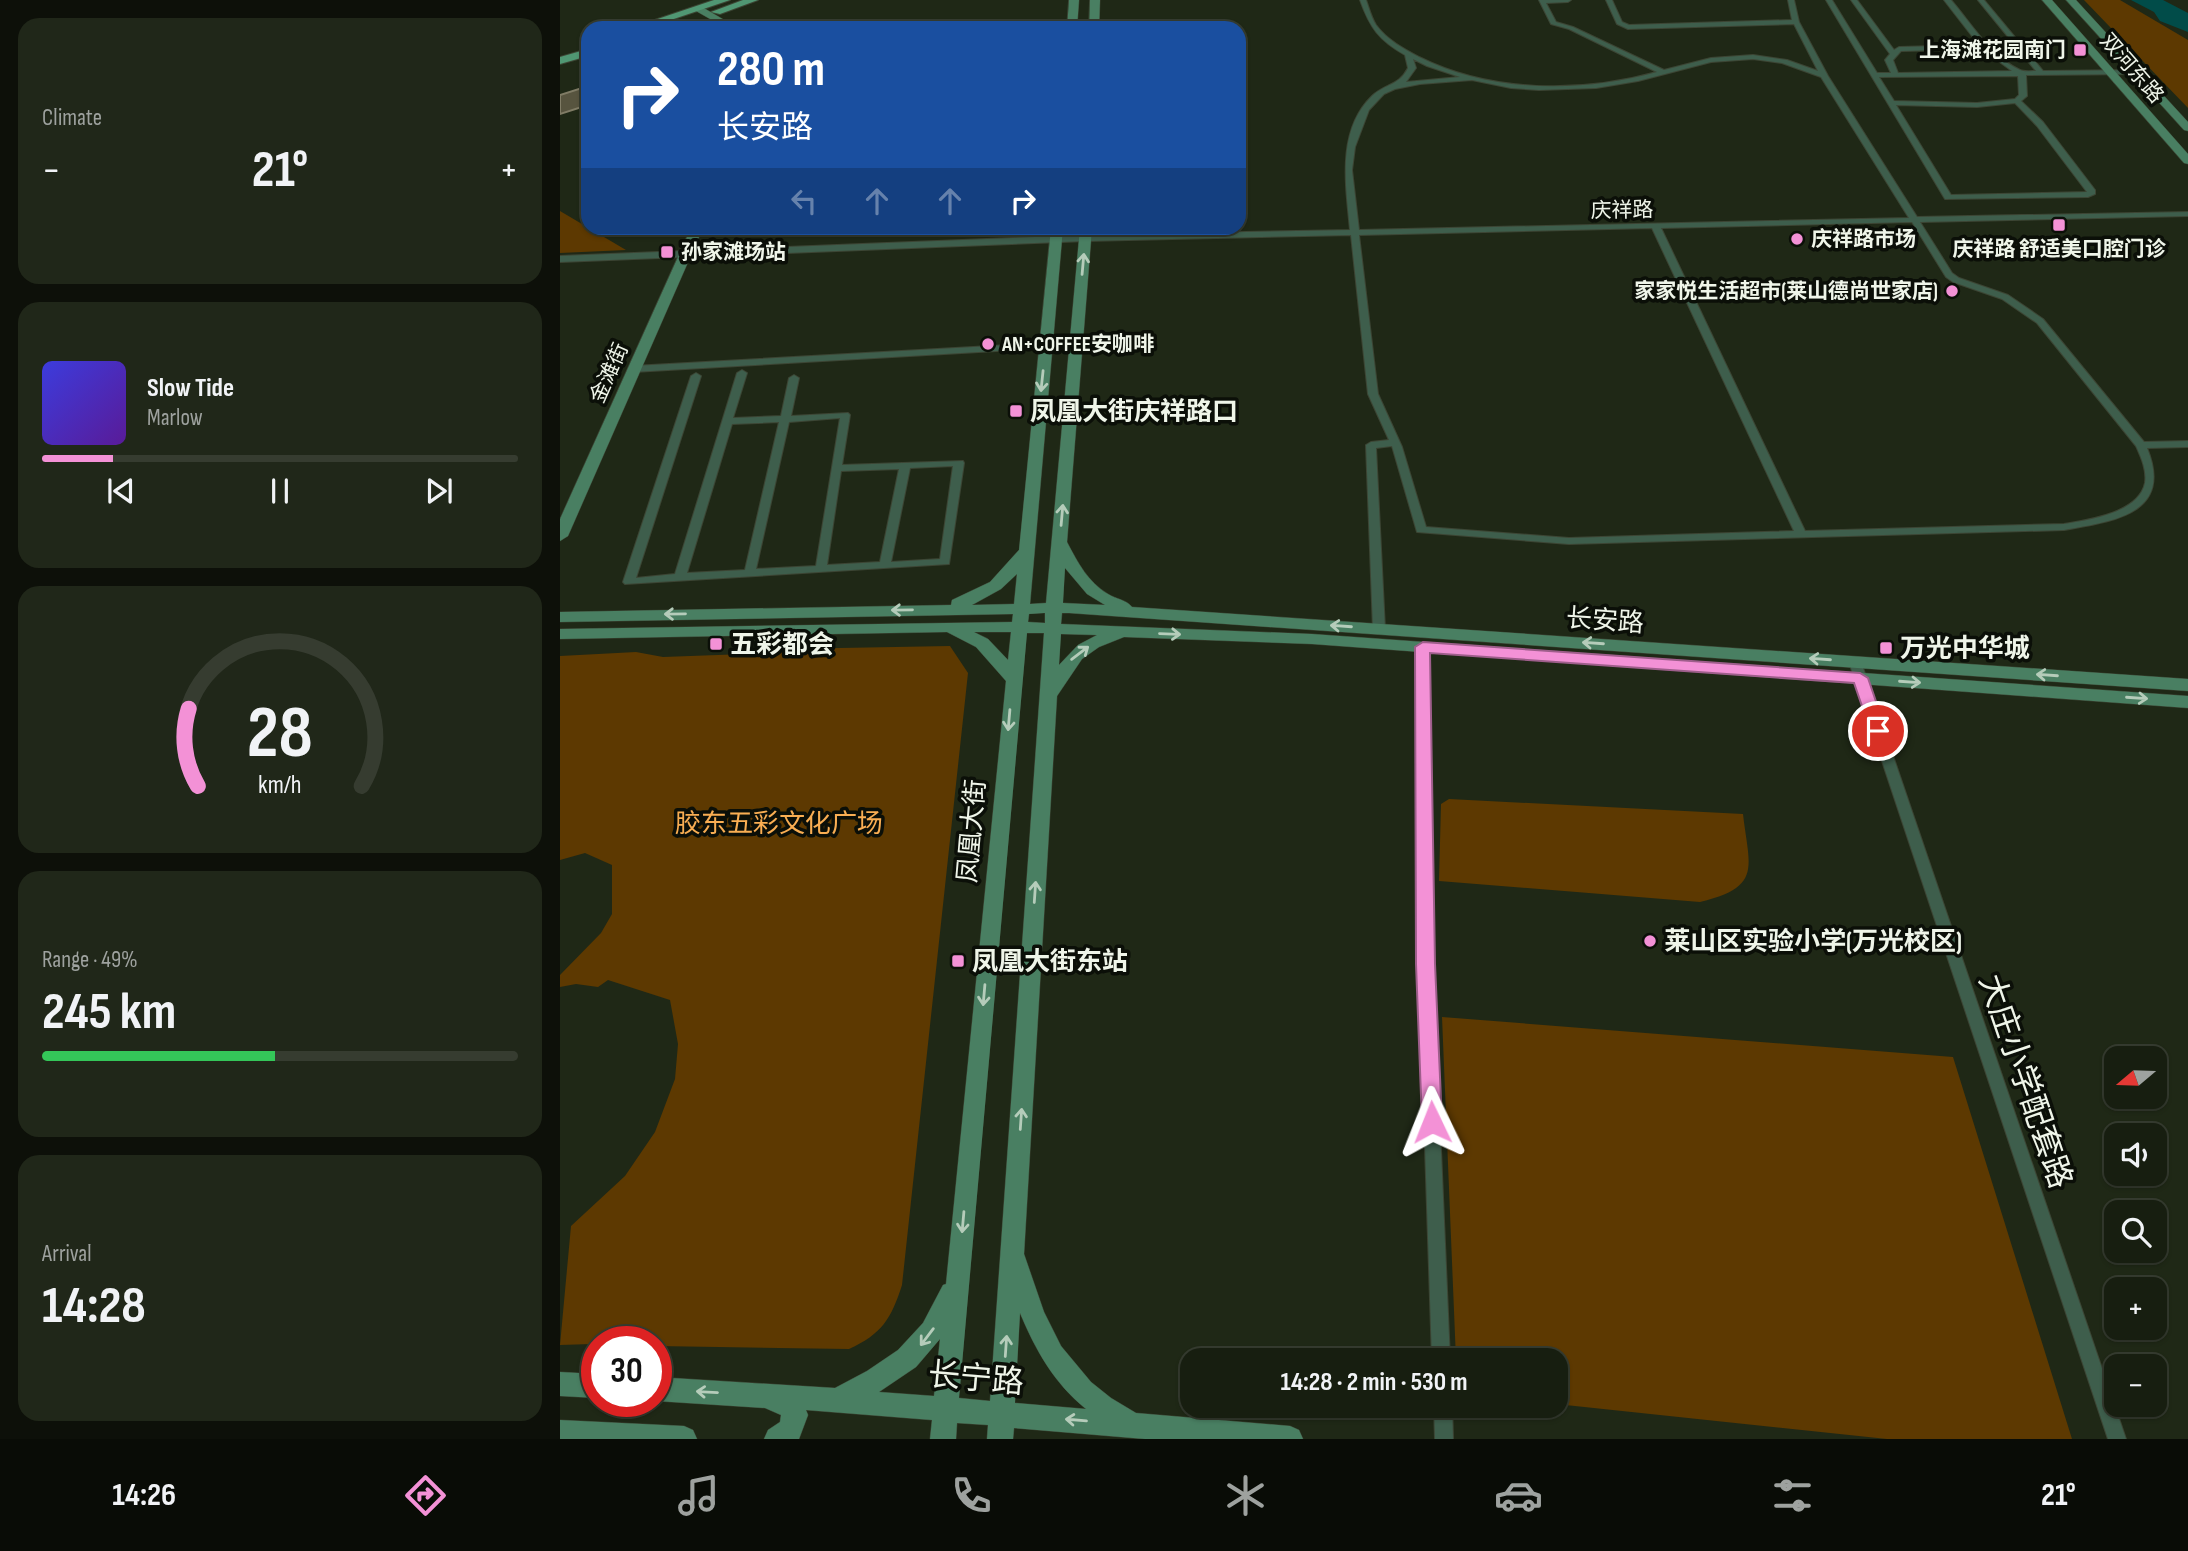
<!DOCTYPE html>
<html lang="en">
<head>
<meta charset="utf-8">
<style>
  body { margin:0; font-family:"Sofia Sans Condensed","Noto Sans SC",sans-serif; background:#202719; color:#f1f3f6; height:100vh; display:flex; flex-direction:column; font-size:26px; white-space:nowrap }
  * { box-sizing:border-box; margin:0 }
  p { font-size:23px; color:#9ea29f }
  .icon { flex:none; width:38px; height:38px; fill:none; stroke:currentColor; stroke-width:2; stroke-linecap:round; stroke-linejoin:round }
  .map { position:relative; flex:1; overflow:hidden }
  .details { display:flex; flex-direction:column; gap:18px; padding:18px; background:#0d1009; width:560px }
  .details>* { flex:none }
  .banner { position:absolute; left:21px; top:21px; width:665px; height:214px; border-radius:21px; box-shadow:0 2px 5px #0004,0 0 0 2px #363c30; background:#1a4fa0; color:#fff; overflow:hidden }
  .needle { width:46px; rotate:251deg }
  .fabs { position:absolute; left:1544px; top:1046px; display:grid; gap:14px }
  .fabs a { display:grid; place-items:center; width:63px; height:63px; border-radius:14px; background:#171e10; box-shadow:0 2px 5px #0004,0 0 0 2px #363c30; font-size:35px }
  .speed { position:absolute; left:21px; top:1326px; display:flex; gap:14px; font-size:35px; font-weight:700; text-align:center }
  .speed>* { display:grid; place-content:center; width:91px; height:91px; border-radius:50%; background:#171e10; box-shadow:0 2px 5px #0004,0 0 0 2px #363c30; line-height:1 }
  .speed .limit { border:10px solid #d22; background:#fff; color:#111 }
  .pin { position:absolute; display:grid; place-items:center; width:60px; height:60px; color:#fff; margin:-30px; border:4px solid #fff; border-radius:50%; box-shadow:0 2px 7px #0007 }
  .me { position:absolute; width:77px; margin:-38px; rotate:358deg; stroke-linejoin:round; filter:drop-shadow(0 0 5px #0008) }
  .turn { display:flex; align-items:center; gap:24px; height:147px; padding:0 21px; font-size:32px }
  .turn .icon { width:91px; height:91px; stroke-width:2.5 }
  .turn b { display:block; font-size:49px; line-height:60px }
  .lanes { display:flex; align-items:center; height:66px; padding:0 21px; background:#0003; justify-content:center; gap:35px; direction:ltr }
  .lanes .off { opacity:.35 }
  .big { font-size:52px; font-weight:700; line-height:1.1 }
  .details .card { flex:1; display:flex; flex-direction:column; justify-content:center; gap:10px; min-width:0; padding:0 24px; border-radius:21px; background:#202719 }
  .details .dial { align-items:center; gap:0 }
  .dial svg { height:182px; overflow:visible; fill:none; stroke:#363c30; stroke-width:7; stroke-linecap:round; text-anchor:middle }
  .dial text { fill:#f1f3f6; stroke:none }
  .song { display:flex; align-items:center; gap:21px }
  .cover { width:84px; height:84px; border-radius:10px; background:linear-gradient(135deg,hsl(240 70% 55%),hsl(270 70% 35%)) }
  .played { height:7px; border-radius:4px; background:linear-gradient(90deg,#f391d6 15%,#363c30 15%) }
  .keys { display:flex; justify-content:space-around; direction:ltr }
  .heat { display:flex; justify-content:space-between; align-items:center; font-size:38px; direction:ltr }
  .charge { height:10px; border-radius:5px; background:linear-gradient(90deg,#34c759 49%,#363c30 0) }
  .trip { position:absolute; left:620px; top:1348px; width:388px; height:70px; border-radius:21px; background:#171e10; box-shadow:0 2px 5px #0004,0 0 0 2px #363c30; font-weight:700; line-height:70px; text-align:center }
  .tabs { display:flex; height:112px; justify-content:space-around; align-items:center; background:#090c06; color:#9ea29f }
  .tabs .icon { width:49px; height:49px }
  .tabs .current { color:#f391d6 }
  .tabs b { font-size:32px; color:#f1f3f6 }
  main { display:flex; flex:1; min-height:0 }
  .map>svg:first-child { display:block }
  .green { fill:#5d3901 }
  .water { fill:#014c49 }
  .building { fill:#57543f; stroke:#807c66; stroke-width:2 }
  .lines { fill:none; stroke-linecap:round; stroke-linejoin:round }
  .street-casing { stroke:#3c4534; stroke-width:2 }
  .secondary-casing { stroke:#3c4534; stroke-width:1 }
  .primary-casing { stroke:#3c4534; stroke-width:2 }
  .street { fill:#3e5e4c; fill-rule:evenodd }
  .secondary { fill:#497f62; fill-rule:evenodd }
  .primary { fill:#509773; fill-rule:evenodd }
  .oneway { stroke:#b5ccba }
  .route { fill:#f391d6; stroke:#9e5e8b; stroke-width:2 }
  .poi-dot { fill:#f391d6; stroke:#0b0f08; stroke-width:2.5 }
  .labels { text-anchor:middle; stroke-width:7; stroke-linejoin:round; paint-order:stroke }
  .far-poi-label { font-size:21px; font-weight:bold; fill:#eff5e9; stroke:#0b0f08; text-anchor:start }
  .far-street-label { font-size:21px; fill:#eff5e9; stroke:#0b0f08 }
  .poi-label { font-size:26px; font-weight:bold; fill:#eff5e9; stroke:#0b0f08; text-anchor:start }
  .street-label { font-size:26px; fill:#eff5e9; stroke:#0b0f08 }
  .park-label { font-size:26px; fill:#f9ae53; stroke:#0b0f08 }
  .near-street-label { font-size:32px; fill:#eff5e9; stroke:#0b0f08 }
</style>
</head>
<body>
<main>
<section class="details">
<div class="card"><p>Climate</p>
<div class="heat"><a>−</a><b class="big">21°</b><a>+</a></div>
</div>
<div class="card">
<div class="song"><i class="cover"></i><div><b>Slow Tide</b><p>Marlow</p></div></div>
<div class="played"></div>
<div class="keys"><svg class="icon" aria-label="previous" viewBox="0 0 24 24"><path d="M18 5L8 12l10 7zM5 5v14"/></svg><svg class="icon" aria-label="pause" viewBox="0 0 24 24"><path d="M8 5v14M16 5v14"/></svg><svg class="icon" aria-label="next" viewBox="0 0 24 24"><path d="M6 5l10 7-10 7zM19 5v14"/></svg></div>
</div>
<div class="card dial"><svg viewBox="0 0 100 80">
<path d="M14 69A42 42 0 1 1 86 69"/>
<path d="M14 69A42 42 0 0 1 10 35" stroke="#f391d6"/>
<text x="50" y="56" font-size="32" font-weight="700">28</text>
<text x="50" y="72" font-size="11">km/h</text>
</svg></div>
<div class="card"><p>Range · 49%</p><b class="big">245 km</b><div class="charge"></div></div>
<div class="card"><p>Arrival</p><b class="big">14:28</b></div>
</section>
<div class="map">
<svg width="1628" height="1439" viewBox="0 0 1628 1439">
  <rect width="100%" height="100%" fill="#1f2816"/>
  <path class="green" d="M1524,0h36l68,40v68z
    M0,211l66,39 -66,3z
    M390,646l18,27 -66,612c-11,34 -20,49 -53,64l-193,-3v-4l-96,3 11,-119 54,-50 30,-44 20,-53 3,-35 -8,-44 -62,-20 -10,7 -22,-3 -16,3v-12l41,-42 11,-19v-49l-27,-12 -25,7v-204l76,-4 27,5 82,-3 39,-5z
    M889,799l294,15c6,53 20,73 -43,88l-261,-21 2,-77z
    M882,1017l511,40 119,382h-185l-331,-35v-44h-100z"/>
  <path class="water" d="M1571,0h32l25,13v19l-28,-11 -6,-9z"/>
  <path class="building" d="M28,86v19l-28,9v-19z"/>
  <g class="lines">
    <g class="street-casing">
      <path id="street" d="M800,0h6c3,8 5,17 10,25 11,15 28,24 43,32 72,36 162,36 238,15l-88,-43 -18,-5 -12,-24h32l-3,2 -22,1 10,19 17,5 91,43 47,-12 42,-3 34,5 31,11 -24,-47 -166,5 -11,-5 -11,-24h6l10,22 7,3 163,-5 -4,-20h6l5,22 29,54 89,141 271,-5v4l-268,6 32,51 7,5 49,17 35,24 101,123 44,-1v6l-41,1c27,66 -33,73 -83,82l-495,14 -152,-12 -25,-86 -16,2 9,181 -6,4 -6,-4 -7,-184 5,-3 18,-2 -21,-46 -17,-159 -266,6 -525,21v-6l525,-21 265,-5c-4,-44 -14,-99 22,-134 14,-13 27,-10 36,-28l-3,-13c-26,-15 -35,-27 -45,-55zM853,59l14,7 33,11 -54,5 10,-14zM1193,59l29,4 39,14 88,141 -550,12 -7,-60 3,-23 14,-37 15,-16 11,-5 25,-5 52,-4 39,8 28,2 57,-2 42,-7 73,-19zM1352,222l34,55 7,5 49,17 35,24 99,123c5,11 11,24 9,37 -6,30 -57,37 -81,41l-259,7 -144,-303zM1092,228l142,303 -225,7 -143,-11 -24,-80 -24,-53 -19,-159z
        M1266,0h6l45,73h14l-6,-13 5,-6 -39,-54h6l37,50 5,-3 80,-2 -35,-45h7c20,23 40,57 69,70 4,2 11,1 16,1l-58,-71h6l59,71 97,-1v4h-3l-111,1 1,21 -6,5 22,21 52,68v4l-7,3 -143,2zM1422,49l30,22 -114,2 -5,-13 8,-9zM1458,76l1,19 -4,4 -38,4 -83,-2 -15,-24zM1455,103l22,23 50,66 -136,3 -55,-90 81,2z
        M485,343l3,1v4l-415,24 -5,-3 5,-3z
        M182,370l5,3 -14,45 48,-2 8,-38 5,-3 5,3 -8,38 57,-3 2,2 -8,50 121,-4 1,2 -15,101 -324,20 -2,-2 68,-206 5,-3 5,3 -65,202 39,-4 62,-201zM280,418l-24,148 -60,3 33,-147zM219,422l-34,148 -58,3 45,-149zM393,466l-13,93 -49,3 19,-94zM339,469l-19,93 -53,3 14,-94z
        M863,643l6,4 4,317 17,396h-18l-13,-396 -2,-317z
        M1295,658l6,4 265,777h-18l-259,-777z
        M874,1405h18l1,34h-18z"/>
    </g>
    <g class="secondary-casing">
      <path id="secondary" d="M509,0h10l-2,28h-10z
        M530,0h10l-1,28h-10z
        M1482,0h10l136,154v10l-4,-1z
        M1506,0h10l112,122v9l-4,-1z
        M136,7h6l36,21h-12l-30,-17z
        M131,228h12l-135,308 -8,5v-22z
        M491,228h12l-33,376 16,-1 34,-375h12l-25,314c11,21 21,40 41,52 8,5 19,6 24,13l1056,72v12l-1119,-78h-7l-1,11 251,10 876,62v12l-876,-64 -188,-7 -25,10 -17,12 -25,37 -33,558 20,58 17,34 30,36 20,16 25,15 154,13 9,4 4,9h-158l-131,-11 -1,11h-26l1,-14 -31,-2 -1,16h-26l2,-19 -126,-10 2,5 -9,24h-35l4,-9 12,-8 1,-7 -16,-7 -109,-7v-24l179,11 32,-17 31,-21 25,-27 20,-38 3,-1 60,-603 -30,-34 -29,-15 -387,7v-10l452,-7 1,-8 -453,8v-10l391,-7 1,-5 38,-18 29,-32zM505,568l22,26 18,11 -42,-2zM457,574l-3,30 -42,1 29,-16zM485,613v10l-17,-1 1,-8zM414,632h37l-3,28 -20,-21zM467,633h17l-54,768 -31,-3zM501,634l36,1 -19,10 -19,20zM460,1313c16,38 34,70 66,96l-71,-6zM380,1339l-6,57 -55,-4 37,-25z
        M0,1372l37,2v24l-37,-2z
        M0,1420l124,6 9,4 4,9h-137z"/>
    </g>
    <g class="primary-casing">
      <path id="primary" d="M154,0h16l-83,28h-16z
        M183,0h15l-38,14 -9,-2z
        M28,49v7l-28,8v-7z"/>
    </g>
    <use href="#street" class="street"/>
    <use href="#secondary" class="secondary"/>
    <use href="#primary" class="primary"/>
  </g>
  <defs><path id="oneway-shaft" d="M-6 0H5M1.5-3L5.5 0L1.5 3" fill="none" stroke-width="1.6" stroke-linecap="round" stroke-linejoin="round" transform="scale(1.75)"/></defs>
  <g class="oneway">
    <use href="#oneway-shaft" transform="translate(523 264) rotate(-85)"/>
    <use href="#oneway-shaft" transform="translate(482 381) rotate(96)"/>
    <use href="#oneway-shaft" transform="translate(502 515) rotate(-85)"/>
    <use href="#oneway-shaft" transform="translate(342 610) rotate(179)"/>
    <use href="#oneway-shaft" transform="translate(115 614) rotate(179)"/>
    <use href="#oneway-shaft" transform="translate(781 626) rotate(-176)"/>
    <use href="#oneway-shaft" transform="translate(610 634) rotate(2)"/>
    <use href="#oneway-shaft" transform="translate(1033 643) rotate(-176)"/>
    <use href="#oneway-shaft" transform="translate(520 653) rotate(-37)"/>
    <use href="#oneway-shaft" transform="translate(1260 659) rotate(-176)"/>
    <use href="#oneway-shaft" transform="translate(1487 675) rotate(-176)"/>
    <use href="#oneway-shaft" transform="translate(1350 682) rotate(4)"/>
    <use href="#oneway-shaft" transform="translate(1577 698) rotate(4)"/>
    <use href="#oneway-shaft" transform="translate(449 720) rotate(95)"/>
    <use href="#oneway-shaft" transform="translate(475 892) rotate(-86)"/>
    <use href="#oneway-shaft" transform="translate(424 995) rotate(95)"/>
    <use href="#oneway-shaft" transform="translate(461 1119) rotate(-86)"/>
    <use href="#oneway-shaft" transform="translate(403 1222) rotate(95)"/>
    <use href="#oneway-shaft" transform="translate(367 1337) rotate(127)"/>
    <use href="#oneway-shaft" transform="translate(446 1346) rotate(-86)"/>
    <use href="#oneway-shaft" transform="translate(147 1392) rotate(-177)"/>
    <use href="#oneway-shaft" transform="translate(516 1420) rotate(-175)"/>
  </g>
  <path class="route" d="M863,642l437,31 8,5 18,53 -8,5 -6,-1 -18,-52 -424,-30 5,311 7,158 -3,6 -7,3 -7,-3 -3,-6 -6,-158 -1,-317z"/>
  <g class="poi-dot">
    <rect x="1513" y="43" width="14" height="14" rx="3.5"/>
    <rect x="1492" y="218" width="14" height="14" rx="3.5"/>
    <circle cx="1237" cy="239" r="7"/>
    <rect x="100" y="245" width="14" height="14" rx="3.5"/>
    <circle cx="1392" cy="291" r="7"/>
    <circle cx="428" cy="344" r="7"/>
    <rect x="449" y="404" width="14" height="14" rx="3.5"/>
    <rect x="149" y="637" width="14" height="14" rx="3.5"/>
    <rect x="1319" y="641" width="14" height="14" rx="3.5"/>
    <circle cx="1090" cy="941" r="7"/>
    <rect x="391" y="954" width="14" height="14" rx="3.5"/>
  </g>
  <g class="labels">
    <g class="far-poi-label">
      <text x="1506" y="57" text-anchor="end">上海滩花园南门</text>
      <text x="1251" y="246">庆祥路市场</text>
      <text x="1499" y="256" text-anchor="middle">庆祥路 舒适美口腔门诊</text>
      <text x="121" y="259">孙家滩场站</text>
      <text x="1378" y="298" text-anchor="end">家家悦生活超市(莱山德尚世家店)</text>
      <text x="442" y="351">AN+COFFEE安咖啡</text>
    </g>
    <g class="far-street-label">
      <text transform="translate(1572 68) rotate(49)" y="7">双河东路</text>
      <text transform="translate(1062 210) rotate(-1)" y="7">庆祥路</text>
      <text transform="translate(49 373) rotate(-66)" y="7">金滩街</text>
    </g>
    <g class="poi-label">
      <text x="470" y="420">凤凰大街庆祥路口</text>
      <text x="170" y="653">五彩都会</text>
      <text x="1340" y="657">万光中华城</text>
      <text x="1104" y="950">莱山区实验小学(万光校区)</text>
      <text x="412" y="970">凤凰大街东站</text>
    </g>
    <g class="street-label">
      <text transform="translate(1045 620) rotate(4)" y="9">长安路</text>
      <text transform="translate(411 831) rotate(-85)" y="9">凤凰大街</text>
    </g>
    <g class="park-label">
      <text x="219" y="832">胶东五彩文化广场</text>
    </g>
    <g class="near-street-label">
      <text transform="translate(1466 1081) rotate(71)" y="11">大庄小学配套路</text>
      <text transform="translate(416 1378) rotate(5)" y="11">长宁路</text>
    </g>
  </g>
</svg>
<div class="fabs">
<a><svg class="needle" viewBox="-14 -14 28 28"><path d="M0-13l5 13h-10z" fill="#e53935"/><path d="M0 13l5-13h-10z" fill="#9ea29f"/></svg></a>
<a><svg class="icon" aria-label="sound" viewBox="0 0 24 24"><path d="M4 9h4l5-4v14l-5-4H4zM17 9q2 3 0 6"/></svg></a>
<a><svg class="icon" aria-label="search" viewBox="0 0 24 24"><circle cx="10" cy="10" r="6"/><path d="M15 15l6 6"/></svg></a>
<a>+</a>
<a>−</a>
</div>
<div class="speed"><div class="limit">30</div></div>
<div class="pin" style="left:1318px;top:731px;background:#d93025"><svg class="icon" aria-label="arrive" viewBox="0 0 24 24"><path d="M6 21V4h12l-3 4 3 4H6"/></svg></div>
<svg class="me" style="left:872px;top:1122px" viewBox="-20 -20 40 40"><path d="M0-17L14 15 0 8-14 15z" fill="#f391d6" stroke="#fff" stroke-width="4"/></svg>
<div class="trip">14:28 · 2 min · 530 m</div>
<div class="banner">
<div class="turn"><svg class="icon" aria-label="right" viewBox="0 0 24 24"><path d="M7 20v-9h11M14 6l5 5-5 5"/></svg><div><b>280 m</b>长安路</div></div>
<div class="lanes"><svg class="icon off" aria-label="left" viewBox="0 0 24 24"><path d="M17 20v-9H6M10 6l-5 5 5 5"/></svg><svg class="icon off" aria-label="ahead" viewBox="0 0 24 24"><path d="M12 20V5M6 11l6-6 6 6"/></svg><svg class="icon off" aria-label="ahead" viewBox="0 0 24 24"><path d="M12 20V5M6 11l6-6 6 6"/></svg><svg class="icon" aria-label="right" viewBox="0 0 24 24"><path d="M7 20v-9h11M14 6l5 5-5 5"/></svg></div>
</div>
</div>
</main>
<nav class="tabs">
<b>14:26</b>
<svg class="icon current" aria-label="directions" viewBox="0 0 24 24"><path d="M12 3l9 9-9 9-9-9zM9 14v-3h6M13 9l2 2-2 2"/></svg>
<svg class="icon" aria-label="music" viewBox="0 0 24 24"><path d="M9 18V5l10-2v13"/><circle cx="6" cy="18" r="3"/><circle cx="16" cy="16" r="3"/></svg>
<svg class="icon" aria-label="phone" viewBox="0 0 24 24"><path d="M5 4h4l2 5-3 2q2 4 5 5l2-3 5 2v4C11 20 4 13 5 4z"/></svg>
<svg class="icon" aria-label="climate" viewBox="0 0 24 24"><path d="M12 3v18M4 7l16 10M4 17L20 7"/></svg>
<svg class="icon" aria-label="car" viewBox="0 0 24 24"><path d="M5 17H2v-5l4-1 3-4h7l3 4 3 1v5h-3M9 17h6M6 11h13"/><circle cx="7" cy="17" r="2"/><circle cx="17" cy="17" r="2"/></svg>
<svg class="icon" aria-label="filters" viewBox="0 0 24 24"><path d="M4 7h16M4 17h16"/><circle cx="9" cy="7" r="2"/><circle cx="15" cy="17" r="2"/></svg>
<b>21°</b>
</nav>
</body>
</html>
